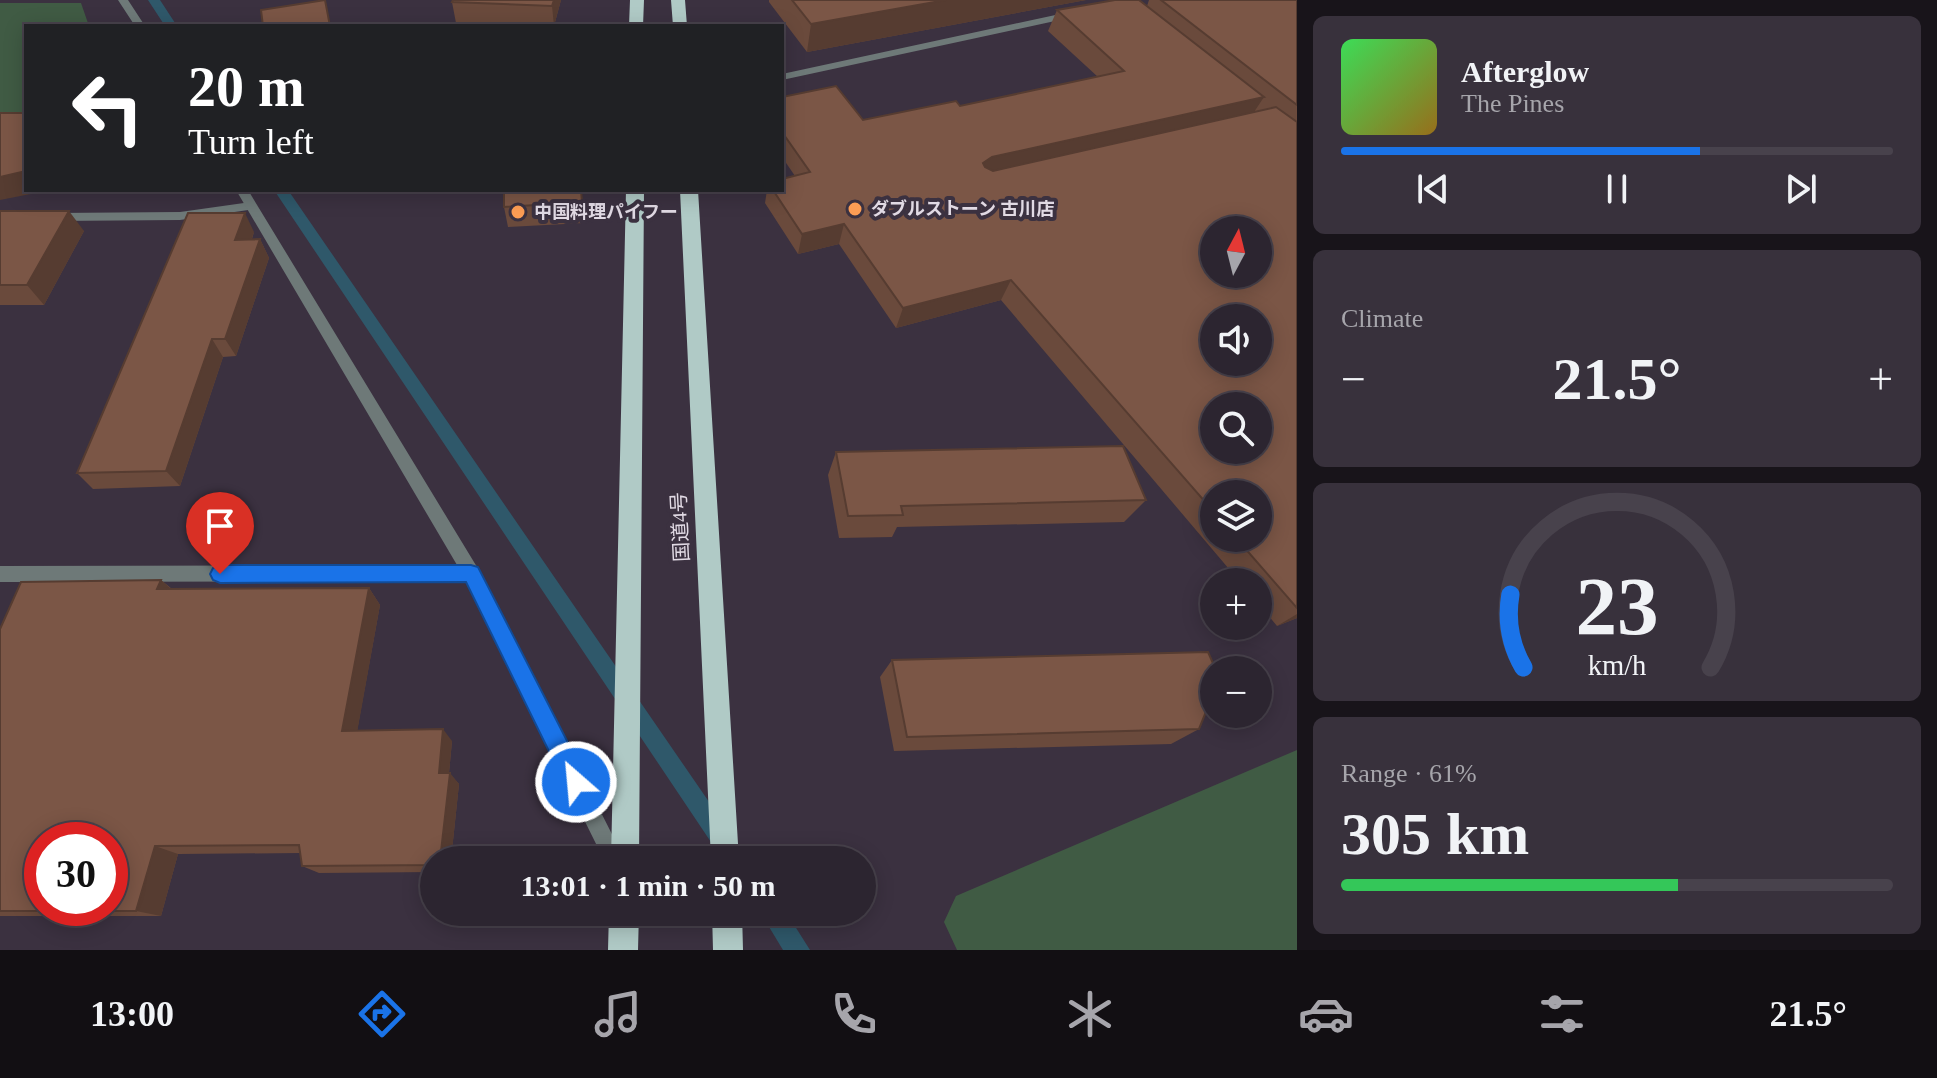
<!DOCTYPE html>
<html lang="en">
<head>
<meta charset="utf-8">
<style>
  body { margin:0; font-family:"Times New Roman","Noto Sans JP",serif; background:#38313c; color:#f1f3f6; height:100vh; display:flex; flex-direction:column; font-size:30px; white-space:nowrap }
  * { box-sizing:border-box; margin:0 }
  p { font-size:26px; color:#a6a5ab }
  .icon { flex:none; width:44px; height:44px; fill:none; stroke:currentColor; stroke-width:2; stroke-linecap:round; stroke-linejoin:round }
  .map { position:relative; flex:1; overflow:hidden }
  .panel { display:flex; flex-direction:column; gap:16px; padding:16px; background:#18141a; width:640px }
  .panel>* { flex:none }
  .guide { position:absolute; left:24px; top:24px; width:760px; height:168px; border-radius:0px; box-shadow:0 4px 20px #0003,0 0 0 2px #48424c; background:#202124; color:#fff; overflow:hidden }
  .needle { width:52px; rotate:7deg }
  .tools { position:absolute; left:1200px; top:216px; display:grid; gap:16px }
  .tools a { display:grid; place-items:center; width:72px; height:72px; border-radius:50%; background:#2c2530; box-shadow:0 4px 20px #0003,0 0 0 2px #48424c; font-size:40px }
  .speed { position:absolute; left:24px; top:822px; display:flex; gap:16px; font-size:40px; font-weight:700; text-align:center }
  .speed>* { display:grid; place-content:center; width:104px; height:104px; border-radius:50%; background:#2c2530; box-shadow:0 4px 20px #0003,0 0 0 2px #48424c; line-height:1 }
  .speed .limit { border:12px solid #d22; background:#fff; color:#111 }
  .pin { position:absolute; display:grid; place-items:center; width:68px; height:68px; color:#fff; margin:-82px -34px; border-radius:50% 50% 50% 0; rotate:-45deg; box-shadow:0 0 8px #0007 }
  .pin .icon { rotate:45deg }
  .me { position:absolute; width:88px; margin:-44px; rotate:333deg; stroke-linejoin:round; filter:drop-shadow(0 0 6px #0008) }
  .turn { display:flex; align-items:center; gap:28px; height:168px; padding:0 32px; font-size:36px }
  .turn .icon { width:104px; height:104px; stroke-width:2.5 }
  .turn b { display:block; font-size:56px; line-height:68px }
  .big { font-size:60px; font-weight:800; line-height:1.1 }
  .panel .widget { flex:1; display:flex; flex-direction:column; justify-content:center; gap:12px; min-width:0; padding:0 28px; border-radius:12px; background:#38313c }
  .panel .dial { align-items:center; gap:0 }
  .dial svg { height:208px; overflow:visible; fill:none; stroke:#48424c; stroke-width:7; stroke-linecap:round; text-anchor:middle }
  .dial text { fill:#f1f3f6; stroke:none }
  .song { display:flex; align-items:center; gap:24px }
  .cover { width:96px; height:96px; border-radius:12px; background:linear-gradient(135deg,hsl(130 70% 55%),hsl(40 70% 35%)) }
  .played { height:8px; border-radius:4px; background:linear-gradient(90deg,#1a73e8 65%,#48424c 65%) }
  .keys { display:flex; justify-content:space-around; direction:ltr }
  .heat { display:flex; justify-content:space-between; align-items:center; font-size:44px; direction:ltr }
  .charge { height:12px; border-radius:6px; background:linear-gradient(90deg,#34c759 61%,#48424c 0) }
  .trip { position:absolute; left:420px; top:846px; width:456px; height:80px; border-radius:40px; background:#2c2530; box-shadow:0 4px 20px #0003,0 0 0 2px #48424c; font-weight:800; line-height:80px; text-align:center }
  .tab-bar { display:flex; height:128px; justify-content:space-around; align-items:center; background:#120f13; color:#a6a5ab }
  .tab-bar .icon { width:56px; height:56px }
  .tab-bar .current { color:#1a73e8 }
  .tab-bar b { font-size:36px; color:#f1f3f6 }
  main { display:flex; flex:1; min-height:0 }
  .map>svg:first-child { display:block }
  .green { fill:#405b44 }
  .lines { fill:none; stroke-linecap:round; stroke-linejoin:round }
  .stream { fill:#2f586a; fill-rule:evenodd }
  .service { fill:#6e7978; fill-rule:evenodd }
  .minor { fill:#6e7978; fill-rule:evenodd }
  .trunk { fill:#b0cac6; fill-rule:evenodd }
  .wall { fill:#6a4a3c; fill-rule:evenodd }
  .shaded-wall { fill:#563c31 }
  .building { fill:#7b5646; stroke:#563c31; stroke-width:2; fill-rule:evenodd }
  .route { fill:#1a73e8; stroke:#114b97; stroke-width:2 }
  .poi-dot { fill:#fd9d54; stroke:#3b3140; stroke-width:3 }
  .labels { text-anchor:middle; stroke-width:8; stroke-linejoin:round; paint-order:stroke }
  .far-poi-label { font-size:18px; font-weight:bold; fill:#e1dae4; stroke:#3b3140; text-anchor:start }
  .street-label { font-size:20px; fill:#e1dae4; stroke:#3b3140 }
</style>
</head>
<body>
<main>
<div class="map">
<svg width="1297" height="950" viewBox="0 0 1297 950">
  <rect width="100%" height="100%" fill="#3b3140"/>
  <path class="green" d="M0,3h81l8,23h-63v92h-26z
    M1297,750v200h-340l-13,-28 12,-26z"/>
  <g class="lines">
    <path class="stream" d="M148,0h12l17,26h-12z
      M274,190h14l461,670h-26z
      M760,912h26l24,38h-27z"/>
    <path class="service" d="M251,202l4,1v6l-75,11 -126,1 -6,-4 6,-4 126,-1z"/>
    <path class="minor" d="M118,0h10l17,26h-10z
      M1074,11l5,3 -1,2 -296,64v-6z
      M236,190h12l229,377 148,293h-21l-138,-279 -466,1v-16l457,-1z"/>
    <path class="trunk" d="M630,0h14l-1,26h-14z
      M671,0h14l2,26h-14z
      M626,190h18l-5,670h-28z
      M680,190h18l41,670h-28z
      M609,912h30l-1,38h-30z
      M712,912h30l1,38h-30z"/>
  </g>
  <path class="wall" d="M453,0h108l-7,26 -98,-3 -4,-21z
    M769,0h317l-279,52 -38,-50z
    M1149,0h148v618l-20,8 -19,-23v-21h-18l-239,-282 -105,28 -57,-84 -41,10 -33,-51 2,-13h15l13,-14 -13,-19v-60l81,23 97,-14 138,-29 -50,-46 9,-21 90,-4zM1214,494l44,44h-44z
    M581,190l3,33 -76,4 -4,-20z
    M0,211l84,20 -40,74h-44z
    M254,232l-2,7h8l9,19 -33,98 -13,1 -43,129 -87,3 -16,-16z
    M836,452l310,48 -22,22 -227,5 -5,10 -53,1 -11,-63z
    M161,580l11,9 197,-1 11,17 -23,126 95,10 -3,32 10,11 -8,76h-17v12l-115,1 -17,-7 -2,-13 -122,1 -17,62h-161v-287z
    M892,660l307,69 -28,15 -277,7 -14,-74z"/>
  <path class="shaded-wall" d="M554,0h7l-7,26 -2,-20z
    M946,0h140l-279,52 4,-28z
    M1264,97l-14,21 -267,60v-15l9,-6z
    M26,171v19h25l-51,10v-23z
    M69,211l15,20 -40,74 -17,-20z
    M245,213l9,19 -9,26 -10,-18z
    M844,224l-5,20 -41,10 4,-20z
    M260,239l9,19 -33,98 -11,-17z
    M1011,280l-10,20 -105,28 7,-20z
    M212,339l11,18 -43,129 -14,-15z
    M161,580l19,17 -23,-8z
    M369,588l11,17 -25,139 -13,-13z
    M1297,614v4l-20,8z
    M443,729l9,12 -4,43 -9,-11z
    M450,773l9,11 -8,76h-11z
    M155,846l23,8 -17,62 -25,-5z"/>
  <path class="building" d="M325,0l5,26h-67l-2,-16z
    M453,0h101l-2,6 -100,-4z
    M792,0h154l-135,24z
    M1115,0h24l125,97 -272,60 -9,6 2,4 8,4 283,-64 21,15v486l-61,-70h22v-44h-44v18l-203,-232 -108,28 -59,-84 -42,10 -29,-44h9v-11l28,-7 -28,-40v-35l54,-11 27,34 93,-19 4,5 164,-35 -67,-61zM1214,230h44v44h-44zM1214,318h44v44h-44zM1214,406h44v44h-44z
    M1161,0h136v105z
    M0,113h26v58l-26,6z
    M504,190h77l1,12 -78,5z
    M0,211h69l-42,74h-27z
    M188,213h57l-10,27 25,-1 -35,100h-13l-46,132 -89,2z
    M1123,446l23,54 -245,6 2,9 -55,1 -12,-64z
    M161,580l-4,9 212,-1 -27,143 101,-2 -4,44h11l-10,87h-6v5l-132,1 -3,-21 -144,1 -19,65h-136v-282l21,-47zM42,840h68v68h-68z
    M1208,652l8,18h-2v22l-15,37 -292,8 -15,-77z"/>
  <path class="route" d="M220,565h251l7,2 106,207 3,8 -3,8 -8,3 -8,-3 -102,-208 -246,1 -7,-3 -3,-6 3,-6z"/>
  <g class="poi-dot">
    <circle cx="855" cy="209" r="8"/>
    <circle cx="518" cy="212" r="8"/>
  </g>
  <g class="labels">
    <g class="far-poi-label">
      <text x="871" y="215">ダブルストーン 古川店</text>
      <text x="534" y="218">中国料理パイフー</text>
    </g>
    <g class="street-label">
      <text transform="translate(680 527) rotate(-93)" y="7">国道4号</text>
    </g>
  </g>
</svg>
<div class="tools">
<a><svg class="needle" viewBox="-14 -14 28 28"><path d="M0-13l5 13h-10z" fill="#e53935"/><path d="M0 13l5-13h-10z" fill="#a6a5ab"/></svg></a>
<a><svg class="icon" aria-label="sound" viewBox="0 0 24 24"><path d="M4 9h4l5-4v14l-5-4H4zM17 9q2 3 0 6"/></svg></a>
<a><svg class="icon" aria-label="search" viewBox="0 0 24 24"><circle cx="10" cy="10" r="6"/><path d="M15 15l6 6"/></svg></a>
<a><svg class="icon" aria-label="layers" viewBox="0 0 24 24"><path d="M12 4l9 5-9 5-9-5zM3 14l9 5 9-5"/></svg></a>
<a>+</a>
<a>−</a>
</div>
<div class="speed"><div class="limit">30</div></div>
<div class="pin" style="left:220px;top:574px;background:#d93025"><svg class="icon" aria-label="arrive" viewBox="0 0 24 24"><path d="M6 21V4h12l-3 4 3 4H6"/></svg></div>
<svg class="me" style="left:576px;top:782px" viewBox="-20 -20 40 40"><circle r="17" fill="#1a73e8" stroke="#fff" stroke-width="3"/><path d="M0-11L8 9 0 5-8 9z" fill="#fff"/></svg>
<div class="trip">13:01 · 1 min · 50 m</div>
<div class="guide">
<div class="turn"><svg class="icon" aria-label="left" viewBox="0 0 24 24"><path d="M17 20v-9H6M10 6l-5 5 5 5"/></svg><div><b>20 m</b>Turn left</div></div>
</div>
</div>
<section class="panel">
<div class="widget">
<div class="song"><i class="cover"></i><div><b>Afterglow</b><p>The Pines</p></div></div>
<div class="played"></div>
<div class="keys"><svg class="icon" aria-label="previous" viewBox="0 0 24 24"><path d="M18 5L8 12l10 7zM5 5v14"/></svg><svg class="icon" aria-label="pause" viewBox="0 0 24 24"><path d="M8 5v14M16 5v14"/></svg><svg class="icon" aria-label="next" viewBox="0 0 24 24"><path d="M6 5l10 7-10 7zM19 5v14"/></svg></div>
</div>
<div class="widget"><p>Climate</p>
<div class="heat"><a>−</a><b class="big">21.5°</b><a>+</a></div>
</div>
<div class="widget dial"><svg viewBox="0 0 100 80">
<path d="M14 69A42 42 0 1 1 86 69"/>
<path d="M14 69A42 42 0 0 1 9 41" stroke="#1a73e8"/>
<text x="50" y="56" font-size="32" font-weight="700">23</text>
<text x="50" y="72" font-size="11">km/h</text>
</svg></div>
<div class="widget"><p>Range · 61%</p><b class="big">305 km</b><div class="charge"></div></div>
</section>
</main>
<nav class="tab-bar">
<b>13:00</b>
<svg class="icon current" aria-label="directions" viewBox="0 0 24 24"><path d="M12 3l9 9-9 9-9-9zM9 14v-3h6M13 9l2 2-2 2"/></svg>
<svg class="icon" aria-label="music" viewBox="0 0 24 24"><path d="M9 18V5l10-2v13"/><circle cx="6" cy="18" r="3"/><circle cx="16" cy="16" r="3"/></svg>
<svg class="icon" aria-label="phone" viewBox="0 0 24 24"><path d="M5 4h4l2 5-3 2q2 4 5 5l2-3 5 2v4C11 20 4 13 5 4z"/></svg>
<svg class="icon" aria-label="climate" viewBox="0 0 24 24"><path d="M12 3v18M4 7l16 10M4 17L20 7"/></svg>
<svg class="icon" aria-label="car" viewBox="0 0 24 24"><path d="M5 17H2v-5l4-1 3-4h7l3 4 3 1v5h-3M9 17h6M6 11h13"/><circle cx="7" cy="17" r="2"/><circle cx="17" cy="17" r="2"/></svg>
<svg class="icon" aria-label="filters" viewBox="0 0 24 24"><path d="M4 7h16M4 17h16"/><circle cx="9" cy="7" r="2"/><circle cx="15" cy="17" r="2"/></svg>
<b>21.5°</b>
</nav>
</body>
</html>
